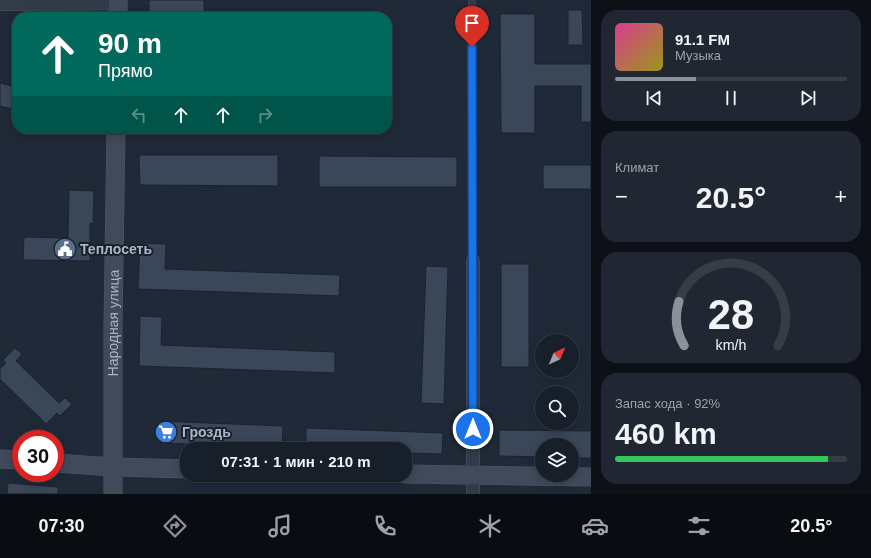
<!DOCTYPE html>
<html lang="ru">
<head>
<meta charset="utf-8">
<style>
  body { margin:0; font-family:Helvetica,sans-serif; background:#202732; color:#f1f3f6; height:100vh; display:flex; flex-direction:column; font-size:15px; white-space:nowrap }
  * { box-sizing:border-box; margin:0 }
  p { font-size:13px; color:#9ea2a8 }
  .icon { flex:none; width:22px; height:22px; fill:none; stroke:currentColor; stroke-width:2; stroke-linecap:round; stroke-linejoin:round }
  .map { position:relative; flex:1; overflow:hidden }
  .side { display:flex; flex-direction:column; gap:10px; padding:10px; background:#0d1117; width:280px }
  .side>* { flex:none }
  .banner { position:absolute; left:12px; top:12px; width:380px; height:122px; border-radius:16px; box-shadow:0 2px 10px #0003,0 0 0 1px #363d47; background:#00695c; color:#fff; overflow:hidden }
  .needle { width:26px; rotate:44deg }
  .fabs { position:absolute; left:535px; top:334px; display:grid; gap:8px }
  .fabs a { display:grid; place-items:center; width:44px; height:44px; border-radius:50%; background:#171f2a; box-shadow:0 2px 10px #0003,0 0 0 1px #363d47; font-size:20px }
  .speed { position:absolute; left:12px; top:430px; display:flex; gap:8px; font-size:20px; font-weight:700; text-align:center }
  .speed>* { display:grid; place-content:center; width:52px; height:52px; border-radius:50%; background:#171f2a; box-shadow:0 2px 10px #0003,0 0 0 1px #363d47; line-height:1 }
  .speed .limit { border:6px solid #d22; background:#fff; color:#111 }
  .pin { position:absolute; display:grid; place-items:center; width:34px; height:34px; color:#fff; margin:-41px -17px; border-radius:50% 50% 50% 0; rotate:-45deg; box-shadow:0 0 4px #0007 }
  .pin .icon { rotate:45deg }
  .me { position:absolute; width:44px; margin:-22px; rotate:0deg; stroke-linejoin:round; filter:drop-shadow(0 0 3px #0008) }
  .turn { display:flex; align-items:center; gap:14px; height:84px; padding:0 20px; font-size:18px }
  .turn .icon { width:52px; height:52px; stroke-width:2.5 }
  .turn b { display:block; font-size:28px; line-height:34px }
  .lanes { display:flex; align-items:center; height:38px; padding:0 20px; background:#0003; justify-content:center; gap:20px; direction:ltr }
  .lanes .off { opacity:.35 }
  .big { font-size:30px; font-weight:700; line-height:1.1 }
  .side .tile { flex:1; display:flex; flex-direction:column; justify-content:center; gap:6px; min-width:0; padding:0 14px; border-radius:16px; background:#202732 }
  .side .dial { align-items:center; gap:0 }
  .dial svg { height:104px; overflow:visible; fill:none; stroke:#363d47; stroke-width:7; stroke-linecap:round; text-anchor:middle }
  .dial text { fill:#f1f3f6; stroke:none }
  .song { display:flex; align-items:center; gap:12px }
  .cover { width:48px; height:48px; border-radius:6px; background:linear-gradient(135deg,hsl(330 70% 55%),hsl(60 70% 35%)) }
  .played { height:4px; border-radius:2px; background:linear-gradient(90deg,#8c9099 35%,#363d47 35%) }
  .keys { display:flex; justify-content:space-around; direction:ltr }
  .heat { display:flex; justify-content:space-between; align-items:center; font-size:22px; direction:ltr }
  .charge { height:6px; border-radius:3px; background:linear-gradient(90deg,#34c759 92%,#363d47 0) }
  .trip { position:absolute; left:180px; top:442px; width:232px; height:40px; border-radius:16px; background:#171f2a; box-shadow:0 2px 10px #0003,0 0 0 1px #363d47; font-weight:700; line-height:40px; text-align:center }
  .tab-bar { display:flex; height:64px; justify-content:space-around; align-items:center; background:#090c11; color:#9ea2a8 }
  .tab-bar .icon { width:28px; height:28px }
  .tab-bar .active { color:#8c9099 }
  .tab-bar b { font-size:18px; color:#f1f3f6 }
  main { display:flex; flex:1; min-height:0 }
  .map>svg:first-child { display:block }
  .building { fill:#3a4758; stroke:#1a222e }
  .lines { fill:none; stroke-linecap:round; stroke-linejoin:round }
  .lane-casing { stroke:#505866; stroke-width:7 }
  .street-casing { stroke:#505866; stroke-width:14 }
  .secondary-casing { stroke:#505866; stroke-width:19 }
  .lane { stroke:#323b48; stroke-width:6 }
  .street { stroke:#323b48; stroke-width:13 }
  .secondary { stroke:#404a5b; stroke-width:18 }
  .route-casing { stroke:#114b97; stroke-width:10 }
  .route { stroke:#1a73e8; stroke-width:7 }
  .labels { text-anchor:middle; stroke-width:4; stroke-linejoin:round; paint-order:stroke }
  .poi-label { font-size:14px; font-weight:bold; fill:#acb5c5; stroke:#18202c; text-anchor:start }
  .street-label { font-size:14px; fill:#acb5c5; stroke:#18202c }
</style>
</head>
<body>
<main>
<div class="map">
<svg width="591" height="494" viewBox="0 0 591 494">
  <rect width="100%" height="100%" fill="#1f2938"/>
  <path class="building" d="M149,0h55v17h-55z
    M568,10h14l1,35h-15z
    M500,14h35v50h56v58h-10v-36h-46v47h-34z
    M0,83l17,4v23l-17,-4z
    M139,155h139v31l-138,-1z
    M319,156l138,1v30h-138z
    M543,165h48v24h-48z
    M69,190l25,1 -1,33 -3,-1v38l-67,-1 1,-23 44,1z
    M140,243l26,1 -1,25 175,6 -1,21 -201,-7z
    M501,264h28v103h-28z
    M426,266l22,1 -4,137 -23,-1z
    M140,316l22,1 -1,28 174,7v21l-196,-7z
    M15,348l7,6 -6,7 43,42 6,-5 7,6 -12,12 -3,-3 -11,11 -46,-45v-10l6,-6 -3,-3z
    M158,421l125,5 -1,21 -124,-4z
    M306,428l137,5 -1,21 -37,-1v-4h-99z
    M499,430l92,1v27h-19v-13h-30v12l-43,-1z
    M8,483l50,4v7h-51z"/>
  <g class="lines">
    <g class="lane-casing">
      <path id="lane" d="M472,0v220l1,41"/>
    </g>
    <g class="street-casing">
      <path id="street" d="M0,4l118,-1
        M473,494v-233"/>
    </g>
    <g class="secondary-casing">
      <g id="secondary">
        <path d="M118,17v-17"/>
        <path d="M0,459l21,1"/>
        <path d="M55,463l58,4 74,2"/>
        <path d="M405,474l186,3"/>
        <path id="s1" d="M113,494v-168l3,-197"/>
      </g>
    </g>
    <use href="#lane" class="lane"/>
    <use href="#street" class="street"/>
    <use href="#secondary" class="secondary"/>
  </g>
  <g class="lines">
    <g class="route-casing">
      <path id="route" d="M472,47l1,382"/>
    </g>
    <use href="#route" class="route"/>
  </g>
  <defs>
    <g id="civic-disc" transform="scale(1.15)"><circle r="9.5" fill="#5c6f8a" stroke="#18202c"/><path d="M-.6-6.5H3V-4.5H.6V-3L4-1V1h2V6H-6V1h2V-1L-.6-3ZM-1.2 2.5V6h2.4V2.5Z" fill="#fff"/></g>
    <g id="supermarket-disc" transform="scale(1.15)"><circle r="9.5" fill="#3f7fe0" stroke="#18202c"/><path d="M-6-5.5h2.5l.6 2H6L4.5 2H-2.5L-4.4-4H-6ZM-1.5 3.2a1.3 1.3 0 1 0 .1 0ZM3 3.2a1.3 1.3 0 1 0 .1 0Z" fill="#fff"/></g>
  </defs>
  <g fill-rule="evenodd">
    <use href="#civic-disc" x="65" y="249"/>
    <use href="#supermarket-disc" x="166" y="432"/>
  </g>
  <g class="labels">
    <g class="poi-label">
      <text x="80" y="254">Теплосеть</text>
      <text x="182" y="437">Гроздь</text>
    </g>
    <g class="street-label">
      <text dy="5" stroke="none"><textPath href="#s1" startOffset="171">Народная улица</textPath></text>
    </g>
  </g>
</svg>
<div class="fabs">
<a><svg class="needle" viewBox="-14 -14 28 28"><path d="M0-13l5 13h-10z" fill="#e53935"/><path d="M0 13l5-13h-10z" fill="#9ea2a8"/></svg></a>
<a><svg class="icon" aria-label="search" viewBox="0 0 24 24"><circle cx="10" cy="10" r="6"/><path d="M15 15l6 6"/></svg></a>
<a><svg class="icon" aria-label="layers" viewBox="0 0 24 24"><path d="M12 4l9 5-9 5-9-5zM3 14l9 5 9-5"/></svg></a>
</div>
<div class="speed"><div class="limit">30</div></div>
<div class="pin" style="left:472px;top:47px;background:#d93025"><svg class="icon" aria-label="arrive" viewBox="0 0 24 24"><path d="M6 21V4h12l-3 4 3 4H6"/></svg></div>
<svg class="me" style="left:473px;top:429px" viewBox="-20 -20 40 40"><circle r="17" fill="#1a73e8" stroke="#fff" stroke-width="3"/><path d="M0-11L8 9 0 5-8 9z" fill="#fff"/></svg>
<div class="trip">07:31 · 1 мин · 210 m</div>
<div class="banner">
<div class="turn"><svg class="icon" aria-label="ahead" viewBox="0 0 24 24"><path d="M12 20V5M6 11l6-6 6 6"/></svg><div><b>90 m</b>Прямо</div></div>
<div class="lanes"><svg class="icon off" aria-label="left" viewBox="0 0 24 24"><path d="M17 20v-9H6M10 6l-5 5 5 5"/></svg><svg class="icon" aria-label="ahead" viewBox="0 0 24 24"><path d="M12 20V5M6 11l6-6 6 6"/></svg><svg class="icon" aria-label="ahead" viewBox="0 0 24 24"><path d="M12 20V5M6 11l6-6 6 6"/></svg><svg class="icon off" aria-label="right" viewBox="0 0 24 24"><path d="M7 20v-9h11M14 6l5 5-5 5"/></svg></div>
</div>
</div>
<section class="side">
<div class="tile">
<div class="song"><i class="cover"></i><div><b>91.1 FM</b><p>Музыка</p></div></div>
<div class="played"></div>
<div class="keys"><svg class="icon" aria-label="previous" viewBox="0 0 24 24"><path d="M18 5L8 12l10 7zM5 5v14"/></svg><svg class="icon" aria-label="pause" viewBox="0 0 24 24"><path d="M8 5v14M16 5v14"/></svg><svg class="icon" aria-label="next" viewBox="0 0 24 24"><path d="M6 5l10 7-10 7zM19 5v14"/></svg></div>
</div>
<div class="tile"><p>Климат</p>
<div class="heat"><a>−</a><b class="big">20.5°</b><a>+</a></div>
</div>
<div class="tile dial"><svg viewBox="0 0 100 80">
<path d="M14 69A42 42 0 1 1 86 69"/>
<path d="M14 69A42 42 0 0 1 10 35" stroke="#8c9099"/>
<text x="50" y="56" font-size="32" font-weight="700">28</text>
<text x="50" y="72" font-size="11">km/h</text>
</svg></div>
<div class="tile"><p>Запас хода · 92%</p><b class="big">460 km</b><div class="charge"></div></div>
</section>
</main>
<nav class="tab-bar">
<b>07:30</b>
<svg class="icon active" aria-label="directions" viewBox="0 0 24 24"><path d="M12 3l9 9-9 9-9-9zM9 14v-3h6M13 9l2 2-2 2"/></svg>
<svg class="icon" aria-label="music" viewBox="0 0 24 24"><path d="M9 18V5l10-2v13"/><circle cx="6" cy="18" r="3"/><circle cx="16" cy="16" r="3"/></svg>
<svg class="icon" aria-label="phone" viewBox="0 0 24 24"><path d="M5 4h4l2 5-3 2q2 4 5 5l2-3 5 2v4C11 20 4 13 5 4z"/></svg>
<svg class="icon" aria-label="climate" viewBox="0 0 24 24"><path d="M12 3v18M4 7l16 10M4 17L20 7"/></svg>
<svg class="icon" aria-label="car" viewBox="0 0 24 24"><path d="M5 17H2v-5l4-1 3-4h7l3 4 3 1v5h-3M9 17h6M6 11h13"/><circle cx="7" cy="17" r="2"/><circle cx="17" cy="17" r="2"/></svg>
<svg class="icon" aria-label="filters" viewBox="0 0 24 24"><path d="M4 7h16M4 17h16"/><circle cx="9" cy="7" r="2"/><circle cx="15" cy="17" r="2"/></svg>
<b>20.5°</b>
</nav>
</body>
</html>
